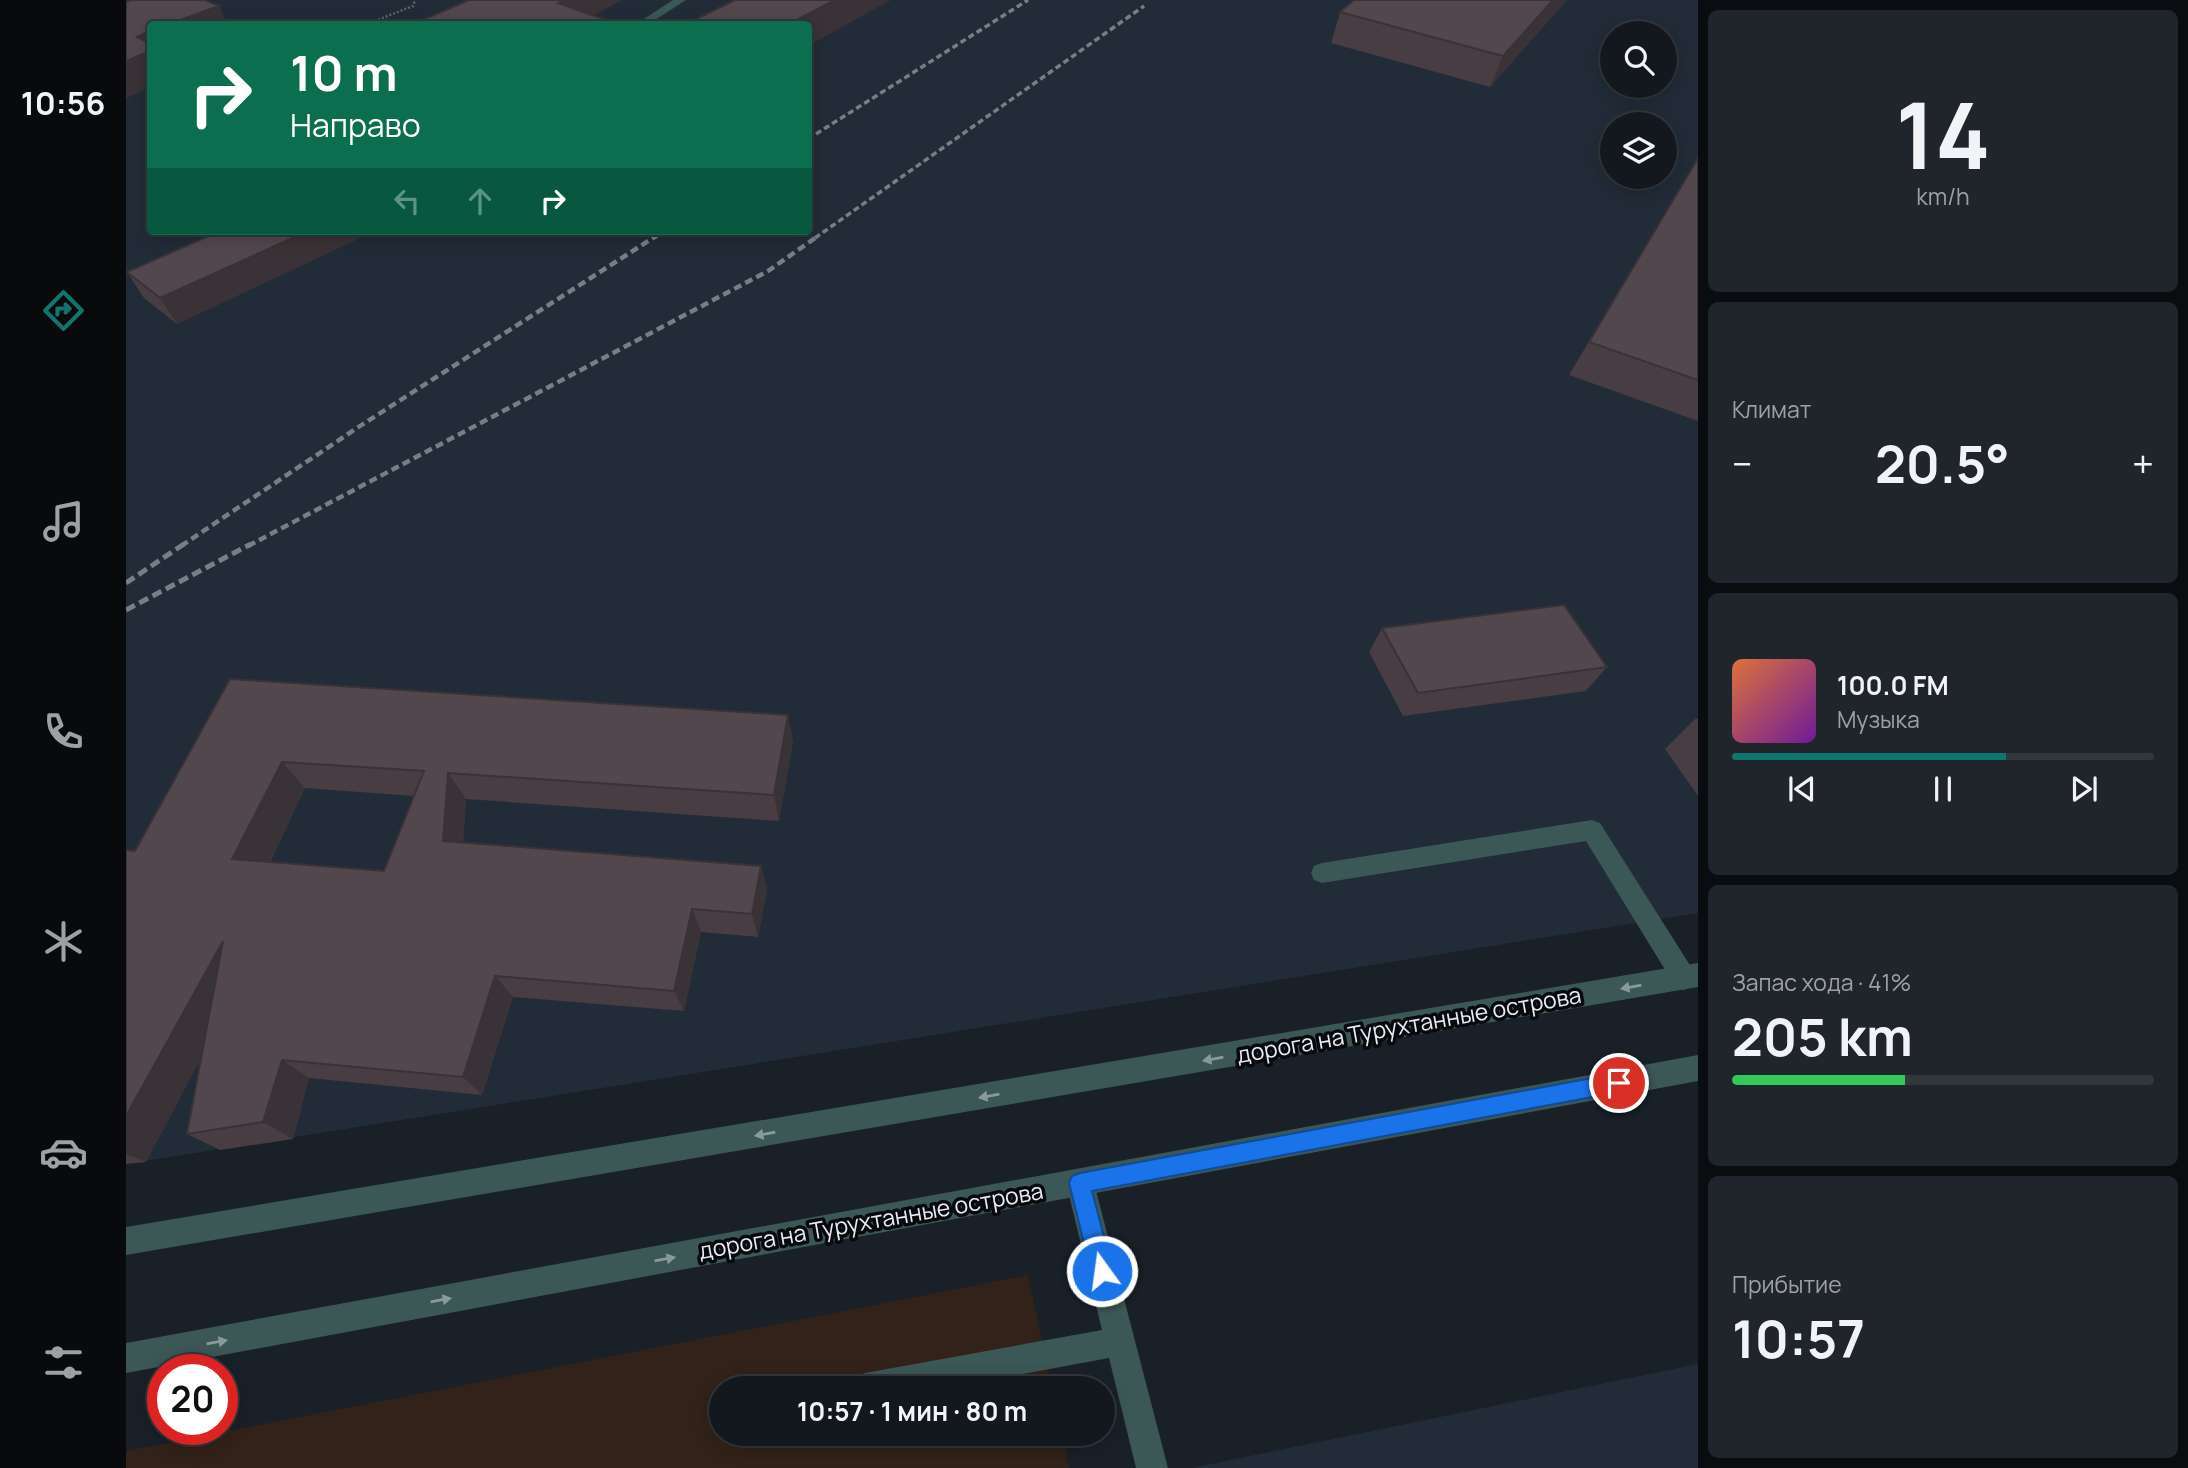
<!DOCTYPE html>
<html lang="ru">
<head>
<meta charset="utf-8">
<style>
  body { margin:0; font-family:Manrope,sans-serif; background:#20252b; color:#f1f3f6; height:100vh; display:flex; flex-direction:column; font-size:26px; white-space:nowrap }
  * { box-sizing:border-box; margin:0 }
  p { font-size:23px; color:#9da0a4 }
  .icon { flex:none; width:38px; height:38px; fill:none; stroke:currentColor; stroke-width:2; stroke-linecap:round; stroke-linejoin:round }
  .map { position:relative; flex:1; overflow:hidden }
  .drawer { display:flex; flex-direction:column; gap:10px; padding:10px; background:#0a0d10; width:490px }
  .drawer>* { flex:none }
  .guide { position:absolute; left:21px; top:21px; width:665px; height:214px; border-radius:7px; box-shadow:0 4px 18px #0003,0 0 0 2px #32373c; background:#0b6e4f; color:#fff; overflow:hidden }
  .tools { position:absolute; left:1474px; top:21px; display:grid; gap:14px }
  .tools a { display:grid; place-items:center; width:77px; height:77px; border-radius:50%; background:#13181e; box-shadow:0 4px 18px #0003,0 0 0 2px #32373c; font-size:35px }
  .speed { position:absolute; left:21px; top:1354px; display:flex; gap:14px; font-size:35px; font-weight:700; text-align:center }
  .speed>* { display:grid; place-content:center; width:91px; height:91px; border-radius:50%; background:#13181e; box-shadow:0 4px 18px #0003,0 0 0 2px #32373c; line-height:1 }
  .speed .limit { border:10px solid #d22; background:#fff; color:#111 }
  .pin { position:absolute; display:grid; place-items:center; width:60px; height:60px; color:#fff; margin:-30px; border:4px solid #fff; border-radius:50%; box-shadow:0 2px 7px #0007 }
  .me { position:absolute; width:77px; margin:-38px; rotate:346deg; stroke-linejoin:round; filter:drop-shadow(0 0 5px #0008) }
  .turn { display:flex; align-items:center; gap:24px; height:147px; padding:0 28px; font-size:32px }
  .turn .icon { width:91px; height:91px; stroke-width:2.5 }
  .turn b { display:block; font-size:49px; line-height:60px }
  .lanes { display:flex; align-items:center; height:66px; padding:0 28px; background:#0003; justify-content:center; gap:35px; direction:ltr }
  .lanes .off { opacity:.35 }
  .big { font-size:52px; font-weight:700; line-height:1.1 }
  .drawer .tile { flex:1; display:flex; flex-direction:column; justify-content:center; gap:10px; min-width:0; padding:0 24px; border-radius:10px; background:#20252b }
  .drawer .dial { align-items:center; gap:0 }
  .dial b { font-size:91px; line-height:1 }
  .song { display:flex; align-items:center; gap:21px }
  .cover { width:84px; height:84px; border-radius:10px; background:linear-gradient(135deg,hsl(20 70% 55%),hsl(280 70% 35%)) }
  .played { height:7px; border-radius:4px; background:linear-gradient(90deg,#0f766e 65%,#32373c 65%) }
  .keys { display:flex; justify-content:space-around; direction:ltr }
  .heat { display:flex; justify-content:space-between; align-items:center; font-size:38px; direction:ltr }
  .charge { height:10px; border-radius:5px; background:linear-gradient(90deg,#34c759 41%,#32373c 0) }
  .trip { position:absolute; left:583px; top:1376px; width:406px; height:70px; border-radius:35px; background:#13181e; box-shadow:0 4px 18px #0003,0 0 0 2px #32373c; font-weight:700; line-height:70px; text-align:center }
  main { display:flex; flex:1; min-height:0 }
  .dock { display:flex; flex-direction:column; width:126px; justify-content:space-around; align-items:center; background:#080a0c; color:#9da0a4 }
  .dock .icon { width:49px; height:49px }
  .dock .current { color:#0f766e }
  .dock b { font-size:32px; color:#f1f3f6 }
  .map>svg:first-child { display:block }
  .commercial { fill:#322219 }
  .built { fill:#212c38; fill-rule:evenodd }
  .lines { fill:none; stroke-linecap:round; stroke-linejoin:round }
  .path { stroke:#5d636a; stroke-width:2.5; stroke-dasharray:2 2; stroke-linecap:butt }
  .service { fill:#3b5756; fill-rule:evenodd }
  .tertiary { fill:#3b5756; fill-rule:evenodd }
  .rail-far2 { stroke:#797e85; stroke-width:3.5; stroke-dasharray:6 3.5; stroke-linecap:butt }
  .rail-far1 { stroke:#797e85; stroke-width:4.5; stroke-dasharray:8 4.5; stroke-linecap:butt }
  .rail { stroke:#797e85; stroke-width:5; stroke-dasharray:10 5; stroke-linecap:butt }
  .wall { fill:#473d42; fill-rule:evenodd }
  .shaded-wall { fill:#393236 }
  .building { fill:#52474d; stroke:#393236; stroke-width:2; fill-rule:evenodd }
  .oneway { fill:#899a9c }
  .route { fill:#1a73e8; stroke:#114b97; stroke-width:2 }
  .labels { text-anchor:middle; stroke-width:7; stroke-linejoin:round; paint-order:stroke }
  .near-street-label { font-size:23px; fill:#e8ecf2; stroke:#07090d }
</style>
</head>
<body>
<main>
<nav class="dock">
<b>10:56</b>
<svg class="icon current" aria-label="directions" viewBox="0 0 24 24"><path d="M12 3l9 9-9 9-9-9zM9 14v-3h6M13 9l2 2-2 2"/></svg>
<svg class="icon" aria-label="music" viewBox="0 0 24 24"><path d="M9 18V5l10-2v13"/><circle cx="6" cy="18" r="3"/><circle cx="16" cy="16" r="3"/></svg>
<svg class="icon" aria-label="phone" viewBox="0 0 24 24"><path d="M5 4h4l2 5-3 2q2 4 5 5l2-3 5 2v4C11 20 4 13 5 4z"/></svg>
<svg class="icon" aria-label="climate" viewBox="0 0 24 24"><path d="M12 3v18M4 7l16 10M4 17L20 7"/></svg>
<svg class="icon" aria-label="car" viewBox="0 0 24 24"><path d="M5 17H2v-5l4-1 3-4h7l3 4 3 1v5h-3M9 17h6M6 11h13"/><circle cx="7" cy="17" r="2"/><circle cx="17" cy="17" r="2"/></svg>
<svg class="icon" aria-label="filters" viewBox="0 0 24 24"><path d="M4 7h16M4 17h16"/><circle cx="9" cy="7" r="2"/><circle cx="15" cy="17" r="2"/></svg>
</nav>
<div class="map">
<svg width="1572" height="1468" viewBox="0 0 1572 1468">
  <rect width="100%" height="100%" fill="#192028"/>
  <path class="commercial" d="M902,1275l24,113h-331v45h341l7,35h-943v-17z"/>
  <path class="built" d="M0,0h1572v913l-1572,251zM24,24h658v207h-658zM1486,33h52v53h-52zM1486,124h52v53h-52z
    M1572,1364v104h-506z"/>
  <g class="lines">
    <path class="path" d="M241,24l46,-18 2,-6"/>
    <path class="service" d="M547,0h13l-37,24h-13z
      M1466,820l8,3 93,147 3,8 -3,8 -9,4 -9,-4 -89,-145 -264,42 -8,-3 -3,-7 3,-7 8,-3z
      M954,1169l10,4 4,10 74,285h-32l-27,-110 -162,30h-97l4,-11 11,-4 237,-43 -36,-147 4,-10z"/>
    <path class="tertiary" d="M1572,963v24l-1572,268v-28z
      M1572,1055v26l-1572,292v-30z"/>
    <path class="rail-far2" d="M682,139l220,-139
      M528,238l10,-7
      M689,238l329,-232"/>
    <path class="rail-far1" d="M55,546l179,-120 296,-190
      M122,546l520,-275 50,-35"/>
    <path class="rail" d="M0,583l58,-39
      M0,610l125,-66"/>
  </g>
  <path class="wall" d="M1228,0h213l-77,87 -159,-44 9,-31z
    M1572,158v263l-129,-46z
    M236,237l-185,87 -33,-26 -17,-26z
    M1256,628l225,39 -21,24 -183,25 -34,-64z
    M104,679l558,36 5,27 -14,79 -313,-22 -3,43 298,24 6,24 -9,47 -57,-5 -17,79 -171,-14 -31,98 -173,-17 -16,61 -73,11 -33,-16 14,-76 -55,104 -20,2v-314l9,1zM179,788l109,8 -30,75 -114,-9z
    M1569,719h3v77l-33,-47z"/>
  <path class="shaded-wall" d="M438,0h58l-44,24 -20,-21z
    M709,0h56l-83,46v-22h-19z
    M1427,0h14l-77,87 13,-31z
    M93,6l9,18h-59z
    M24,31v57l-24,10v-37l11,-24z
    M182,231h52l2,6 -185,87 -17,-26z
    M662,715l5,27 -14,79 -5,-26z
    M156,762l23,26 -46,95 -27,-24z
    M322,773l18,26 -5,67 -18,-25z
    M635,866l6,24 -9,47 -6,-23z
    M566,909l9,23 -17,79 -10,-20z
    M97,941l28,22 -105,199 -20,-8v-38z
    M369,976l18,21 -31,98 -19,-18z
    M156,1060l27,18 -16,61 -30,-17z"/>
  <path class="building" d="M5,0h74l14,6 -50,18h-19v7l-13,6 13,6v8l-24,10v-59z
    M343,0h95l-6,3 60,21h-205z
    M609,0h100l-46,24h-103z
    M1228,0h199l-50,56 -163,-44z
    M1572,158v222l-109,-38z
    M94,231h88l-148,67 -33,-26z
    M1438,605l43,62 -189,26 -36,-65z
    M104,679l558,36 -14,80 -326,-22 -5,68 318,25 -9,48 -60,-5 -18,82 -179,-15 -32,101 -181,-17 -19,62 -76,12 36,-193 -97,175v-266l9,1zM156,762l142,9 -40,100 -152,-12z"/>
  <defs><path id="oneway-solid" d="M-6-.8H1V-3.2L6.5 0L1 3.2V.8H-6Z" transform="scale(1.75)"/></defs>
  <g class="oneway">
    <use href="#oneway-solid" transform="translate(1505 987) rotate(170)"/>
    <use href="#oneway-solid" transform="translate(1087 1059) rotate(170)"/>
    <use href="#oneway-solid" transform="translate(863 1096) rotate(170)"/>
    <use href="#oneway-solid" transform="translate(639 1134) rotate(170)"/>
    <use href="#oneway-solid" transform="translate(539 1259) rotate(-10)"/>
    <use href="#oneway-solid" transform="translate(315 1300) rotate(-10)"/>
    <use href="#oneway-solid" transform="translate(91 1342) rotate(-10)"/>
  </g>
  <path class="route" d="M1493,1073l7,3 3,7 -3,6 -7,3 -527,99 21,80 -4,7 -7,3 -8,-3 -3,-7 -22,-88 3,-7 8,-3z"/>
  <g class="labels">
    <g class="near-street-label">
      <text transform="translate(1283 1025) rotate(-10)" y="8">дорога на Турухтанные острова</text>
      <text transform="translate(745 1221) rotate(-10)" y="8">дорога на Турухтанные острова</text>
    </g>
  </g>
</svg>
<div class="tools">
<a><svg class="icon" aria-label="search" viewBox="0 0 24 24"><circle cx="10" cy="10" r="6"/><path d="M15 15l6 6"/></svg></a>
<a><svg class="icon" aria-label="layers" viewBox="0 0 24 24"><path d="M12 4l9 5-9 5-9-5zM3 14l9 5 9-5"/></svg></a>
</div>
<div class="speed"><div class="limit">20</div></div>
<div class="pin" style="left:1493px;top:1083px;background:#d93025"><svg class="icon" aria-label="arrive" viewBox="0 0 24 24"><path d="M6 21V4h12l-3 4 3 4H6"/></svg></div>
<svg class="me" style="left:976px;top:1271px" viewBox="-20 -20 40 40"><circle r="17" fill="#1a73e8" stroke="#fff" stroke-width="3"/><path d="M0-11L8 9 0 5-8 9z" fill="#fff"/></svg>
<div class="trip">10:57 · 1 мин · 80 m</div>
<div class="guide">
<div class="turn"><svg class="icon" aria-label="right" viewBox="0 0 24 24"><path d="M7 20v-9h11M14 6l5 5-5 5"/></svg><div><b>10 m</b>Направо</div></div>
<div class="lanes"><svg class="icon off" aria-label="left" viewBox="0 0 24 24"><path d="M17 20v-9H6M10 6l-5 5 5 5"/></svg><svg class="icon off" aria-label="ahead" viewBox="0 0 24 24"><path d="M12 20V5M6 11l6-6 6 6"/></svg><svg class="icon" aria-label="right" viewBox="0 0 24 24"><path d="M7 20v-9h11M14 6l5 5-5 5"/></svg></div>
</div>
</div>
<section class="drawer">
<div class="tile dial"><b>14</b><p>km/h</p></div>
<div class="tile"><p>Климат</p>
<div class="heat"><a>−</a><b class="big">20.5°</b><a>+</a></div>
</div>
<div class="tile">
<div class="song"><i class="cover"></i><div><b>100.0 FM</b><p>Музыка</p></div></div>
<div class="played"></div>
<div class="keys"><svg class="icon" aria-label="previous" viewBox="0 0 24 24"><path d="M18 5L8 12l10 7zM5 5v14"/></svg><svg class="icon" aria-label="pause" viewBox="0 0 24 24"><path d="M8 5v14M16 5v14"/></svg><svg class="icon" aria-label="next" viewBox="0 0 24 24"><path d="M6 5l10 7-10 7zM19 5v14"/></svg></div>
</div>
<div class="tile"><p>Запас хода · 41%</p><b class="big">205 km</b><div class="charge"></div></div>
<div class="tile"><p>Прибытие</p><b class="big">10:57</b></div>
</section>
</main>
</body>
</html>
